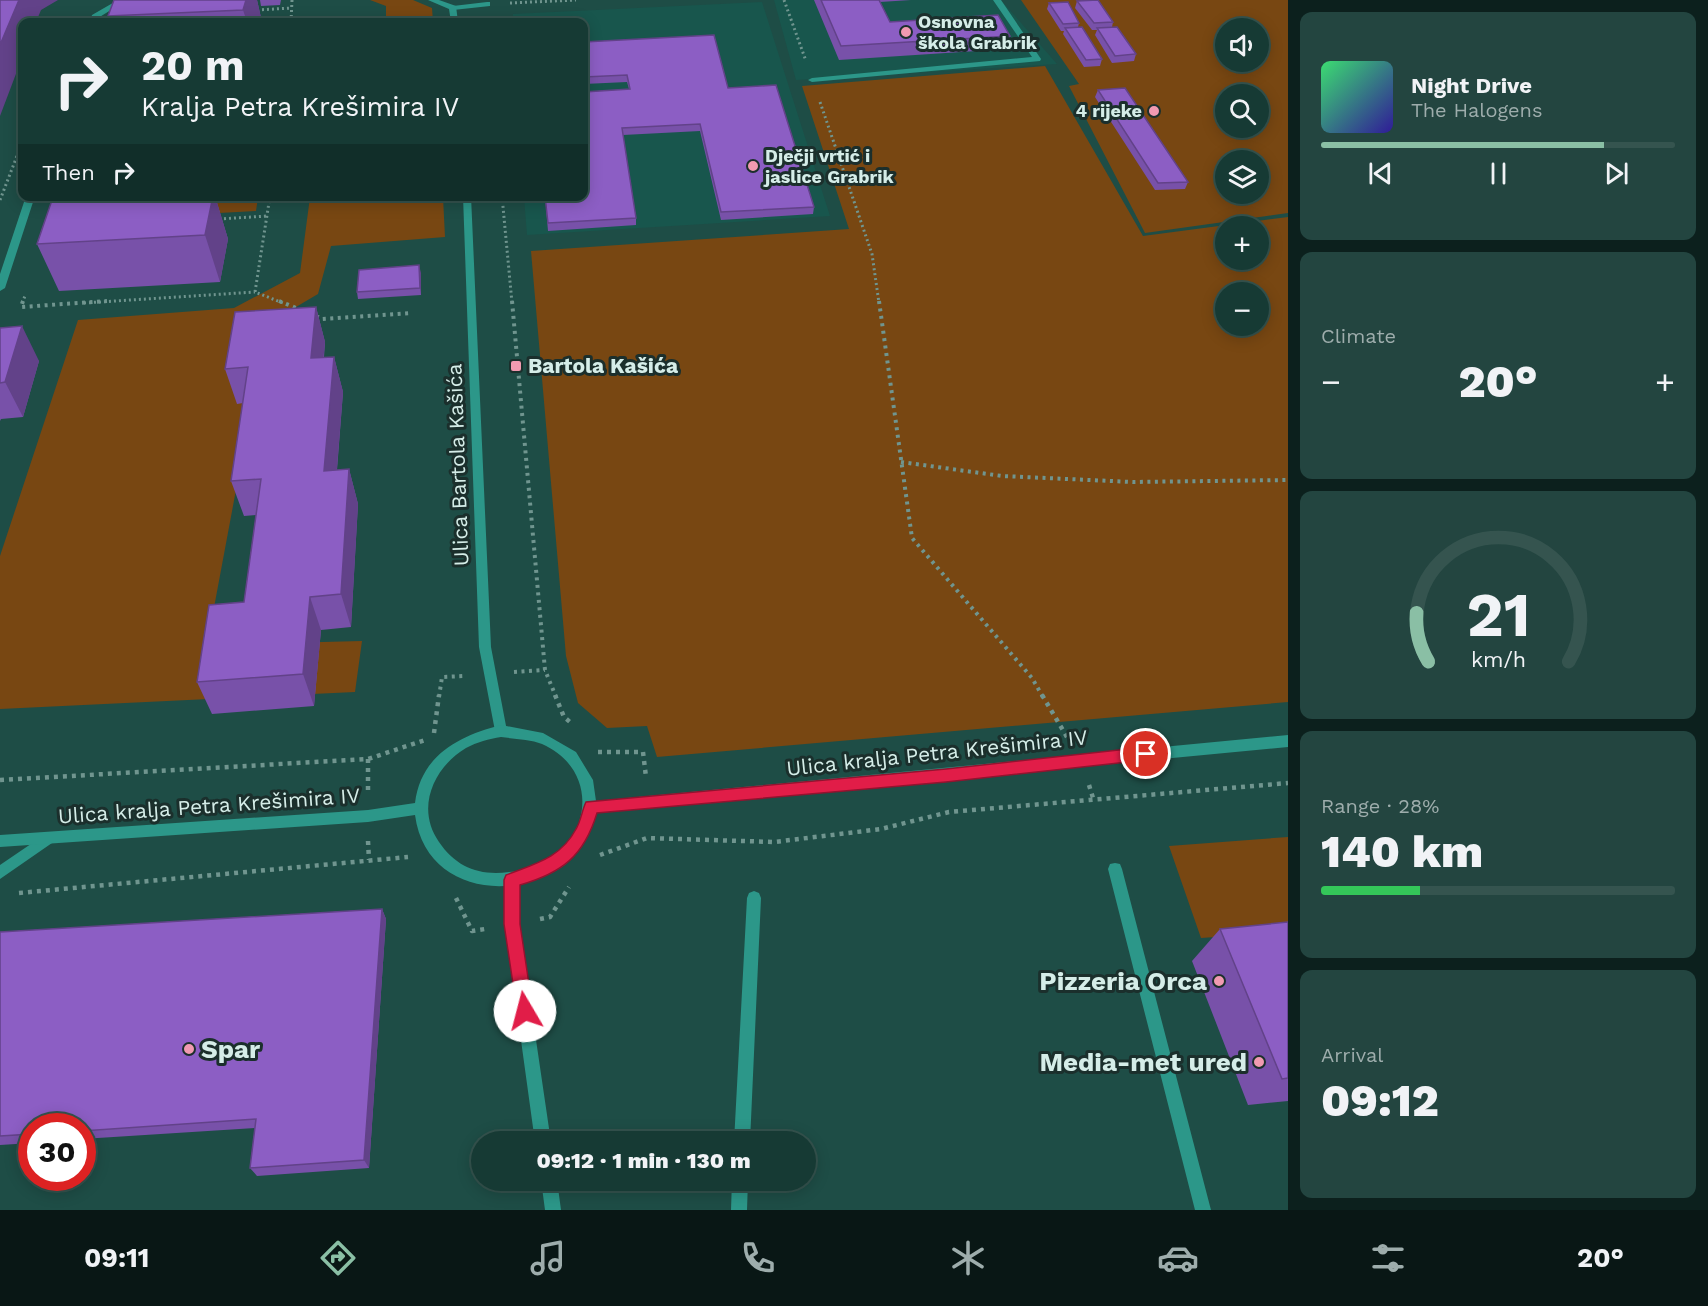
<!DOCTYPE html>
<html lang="en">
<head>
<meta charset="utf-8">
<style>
  body { margin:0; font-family:"Work Sans",sans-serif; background:#234540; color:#f1f3f6; height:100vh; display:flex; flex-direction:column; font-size:22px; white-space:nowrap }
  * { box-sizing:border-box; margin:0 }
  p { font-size:20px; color:#9eadac }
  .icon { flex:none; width:33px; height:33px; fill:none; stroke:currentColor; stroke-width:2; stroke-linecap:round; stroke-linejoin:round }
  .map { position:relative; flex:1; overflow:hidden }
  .side { display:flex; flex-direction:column; gap:12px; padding:12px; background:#0c201d; width:420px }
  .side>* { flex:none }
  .hud { position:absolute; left:18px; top:18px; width:570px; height:183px; border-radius:12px; box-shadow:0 3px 15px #0003,0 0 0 2px #35544f; background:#163a34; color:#f1f3f6; overflow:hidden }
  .fabs { position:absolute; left:1215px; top:18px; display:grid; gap:12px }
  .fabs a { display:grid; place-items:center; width:54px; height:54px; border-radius:50%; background:#163a34; box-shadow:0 3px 15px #0003,0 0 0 2px #35544f; font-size:30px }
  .speed { position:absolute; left:18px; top:1113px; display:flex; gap:12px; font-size:30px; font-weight:700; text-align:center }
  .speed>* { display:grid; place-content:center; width:78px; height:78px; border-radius:50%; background:#163a34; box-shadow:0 3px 15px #0003,0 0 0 2px #35544f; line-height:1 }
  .speed .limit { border:9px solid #d22; background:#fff; color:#111 }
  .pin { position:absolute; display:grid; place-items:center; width:51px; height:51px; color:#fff; margin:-26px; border:3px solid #fff; border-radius:50%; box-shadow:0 2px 6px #0007 }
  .me { position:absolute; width:66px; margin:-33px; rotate:352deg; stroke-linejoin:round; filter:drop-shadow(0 0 4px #0008) }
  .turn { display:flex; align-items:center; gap:21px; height:126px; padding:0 24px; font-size:27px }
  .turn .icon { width:78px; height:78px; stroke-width:2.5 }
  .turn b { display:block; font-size:42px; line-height:51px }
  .then { display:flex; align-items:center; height:57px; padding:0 24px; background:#0003; gap:12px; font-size:22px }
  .big { font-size:45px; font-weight:800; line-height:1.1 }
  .side .card { flex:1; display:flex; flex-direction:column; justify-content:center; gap:9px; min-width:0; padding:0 21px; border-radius:12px; background:#234540 }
  .side .dial { align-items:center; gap:0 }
  .dial svg { height:156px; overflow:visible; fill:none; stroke:#35544f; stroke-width:7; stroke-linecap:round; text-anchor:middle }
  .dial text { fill:#f1f3f6; stroke:none }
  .song { display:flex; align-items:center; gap:18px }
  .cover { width:72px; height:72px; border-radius:9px; background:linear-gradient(135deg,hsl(140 70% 55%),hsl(250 70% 35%)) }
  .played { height:6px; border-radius:3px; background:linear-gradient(90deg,#8abfa5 80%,#35544f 80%) }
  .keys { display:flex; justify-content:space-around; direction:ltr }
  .heat { display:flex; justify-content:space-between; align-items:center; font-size:33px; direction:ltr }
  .charge { height:9px; border-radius:4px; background:linear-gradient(90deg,#34c759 28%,#35544f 0) }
  .trip { position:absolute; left:471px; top:1131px; width:345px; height:60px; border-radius:30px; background:#163a34; box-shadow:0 3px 15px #0003,0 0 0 2px #35544f; font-weight:800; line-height:60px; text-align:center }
  .tabs { display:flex; height:96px; justify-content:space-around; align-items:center; background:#091715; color:#9eadac }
  .tabs .icon { width:42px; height:42px }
  .tabs .active { color:#8abfa5 }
  .tabs b { font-size:27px; color:#f1f3f6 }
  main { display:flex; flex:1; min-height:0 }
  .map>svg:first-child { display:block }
  .built { fill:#18564d }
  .green { fill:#784712; fill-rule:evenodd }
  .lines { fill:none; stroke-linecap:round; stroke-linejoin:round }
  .path-far2 { stroke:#70958f; stroke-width:3; stroke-dasharray:2 3; stroke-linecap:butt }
  .path-far1 { stroke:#70958f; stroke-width:4; stroke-dasharray:3 4.5; stroke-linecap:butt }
  .path { stroke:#70958f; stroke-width:4.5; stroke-dasharray:4 5; stroke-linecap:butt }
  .service { fill:#2c9789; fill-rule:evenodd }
  .minor { fill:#2c9789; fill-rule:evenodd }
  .tertiary { fill:#2c9789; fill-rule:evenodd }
  .wall { fill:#7851a9 }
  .shaded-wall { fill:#624289 }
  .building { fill:#8c5ec4; stroke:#624289; stroke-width:1.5 }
  .route { fill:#e11d48; stroke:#92132f; stroke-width:1.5 }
  .poi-dot { fill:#f19ab1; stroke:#1b2f2c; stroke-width:2 }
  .labels { text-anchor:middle; stroke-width:6; stroke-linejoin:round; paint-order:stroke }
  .far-poi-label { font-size:18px; font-weight:bold; fill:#d5ede8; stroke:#1b2f2c; text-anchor:start }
  .poi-label { font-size:21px; font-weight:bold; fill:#d5ede8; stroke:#1b2f2c; text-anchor:start }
  .street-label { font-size:21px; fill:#d5ede8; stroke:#1b2f2c }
  .near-poi-label { font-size:26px; font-weight:bold; fill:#d5ede8; stroke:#1b2f2c; text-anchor:end }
</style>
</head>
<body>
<main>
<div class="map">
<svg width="1288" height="1210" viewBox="0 0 1288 1210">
  <rect width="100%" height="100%" fill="#1e4d46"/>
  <path class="built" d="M774,0h227l56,64 -261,16z
    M762,2l68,214 -303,19 -3,-38 60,-1v-174h-71v-8z"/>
  <path class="green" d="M370,0h43l19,8 1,14h-47v-16z
    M1021,0h267v213l-143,20 -76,-147 10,-2zM1226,28h32v34h-32zM1226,94h32v34h-32zM1226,160h32v34h-32z
    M1045,66l98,170 145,-19v485l-631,55 -10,-31 -40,2 -29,-25 -12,-47 -35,-405 318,-22 -47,-143zM1258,226v34h-32v-34zM1258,292v34h-32v-34z
    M78,197h180l-2,14 -186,10z
    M310,197h133l2,40 -114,9 -13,48 -51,30 -60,321 155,-4 -7,51 -355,17v-153l78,-236 156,-12 66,-35z
    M1288,837v95l-87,6 -32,-92z"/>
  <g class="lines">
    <path class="path-far2" d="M784,0l22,61
      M510,3l66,-3
      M257,10l35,-2
      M291,22l1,-22
      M820,102l52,152 7,49
      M270,196l-15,96 28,11
      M502,196l10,107
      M0,200l22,-57
      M219,219l48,-3
      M22,303l3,-7
      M84,303l171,-11"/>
    <path class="path-far1" d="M23,301l-2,6 86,-6
      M279,301l22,9
      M512,301l33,369 11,27
      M879,301l33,237 120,140 11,19
      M316,316l6,3 89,-6
      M901,462l101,14 131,6 155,-2
      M514,672l31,-2
      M439,697l3,-20 23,-1"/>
    <path class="path" d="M555,695l9,22 6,5
      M1042,695l25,42
      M434,733l5,-38
      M598,752h45l3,25
      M368,759v32
      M0,780l368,-21 57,-19
      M1089,785l4,13
      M368,841l1,19
      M600,855l47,-17 127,4 107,-13 68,-17 339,-29
      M19,893l389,-36
      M456,898l16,33 13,-2
      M540,919l10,-2 19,-30"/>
    <path class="service" d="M993,0h8l40,59 -1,2 -228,21 -4,-2 4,-2 220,-21z
      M487,2h3v4l-37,4 -4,-2 4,-2z
      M47,833l5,2 2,4 -2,4 -52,36v-14z
      M1115,863l5,1 2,5 89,341h-16l-87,-341 2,-5z
      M754,891l5,2 2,5 -11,244h-16l13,-244 2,-5z
      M732,1180h16l-1,30h-16z"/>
    <path class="minor" d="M118,0h9l-29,18 -2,4h-6l2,-7z
      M428,0h11l17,6 2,16h-7l-2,-13z
      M26,196h9l-30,92 -5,3v-17z
      M463,196h8l20,451 16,84 -1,4 -5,2 -5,-2 -1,-4 -16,-84z
      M512,874l5,1 2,5v44l32,218h-16l-30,-218v-44l2,-5z
      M541,1180h16l4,30h-16z"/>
    <path class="tertiary" d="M501,725l42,8 33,19 17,28 3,21 692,-66v12l-693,66c-6,18 -13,38 -29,51 -54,40 -141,27 -151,-49l-47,7 -368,25v-12l368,-25 47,-7c6,-48 44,-67 86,-78zM501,737c13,2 29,2 41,7 61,27 49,104 -10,124 -7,3 -16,3 -23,4 -30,4 -53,-5 -70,-30 -24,-34 -5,-75 27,-94 11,-6 23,-9 35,-11z"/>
  </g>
  <path class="wall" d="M257,0l5,22h-152l-2,-6z
    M260,0h21l-1,5 -19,1z
    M814,0h97l-31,2 10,20 120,14 -3,13 -168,11z
    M1077,1l36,21 -1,5 24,27 -2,7 -22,2 -17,-28 2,-5h-5l-17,-22z
    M1049,3l30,20 -1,4 24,32 -2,7 -16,1 -21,-33 1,-3h-3l-14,-22z
    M584,42l144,46 86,119 -1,7 -92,6 -21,-89 -77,4 13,83v7l-88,6 -3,-35 84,-107 -2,-7 -43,2z
    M1098,90l90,92 -3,7 -30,1 -60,-93z
    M125,196h90l13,43 -8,43 -161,9 -22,-47z
    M421,273v22l-63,4 -1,-7z
    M316,307l9,35 -1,15h10l9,35 -6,78 12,-1 9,35 -7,123 -30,3 -7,76 -102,8 -15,-32 47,-80 12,-87 -12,1 -13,-35 12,-78 -6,1 -12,-35z
    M0,328l39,33 -16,56 -22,2 -1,2z
    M382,909l4,10 -17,249 -112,8 -7,-8 5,-40 -173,11v-13h-50v17l-32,2v-213z
    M1288,922v179l-40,4 -56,-144 28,-32z"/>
  <path class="shaded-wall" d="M19,0h39l-17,10 -5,12h-14v36l-22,58v-71z
    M246,0h11l5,22h-15l-4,-12z
    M213,196h2l13,43 -8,43 -15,-47z
    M419,265l2,8v22l-1,-7z
    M316,307l9,35 -5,51 -9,-35z
    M22,326l17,35 -16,56 -18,-35z
    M334,357l9,35 -9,113 -10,-34z
    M349,469l9,35 -7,123 -10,-33z
    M310,597l11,33 -7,76 -11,-32z
    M382,909l4,10 -17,249 -5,-8z"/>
  <path class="building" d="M0,0h19l-19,45z
    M114,0h132l-3,10 -135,6z
    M821,0h58l11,22 108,-7 12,21 -169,10z
    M1098,0l15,22 -19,1 -17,-22z
    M1068,2l11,21 -16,1 -14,-21z
    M1082,27l20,32 -16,1 -21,-32z
    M1117,27l19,27 -21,2 -18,-28z
    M714,35l14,53 48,-3 38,122 -93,5 -21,-88 -78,4 14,90 -88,5 -3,-27h39v-104l46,-3 -3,-14 -43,2v-35z
    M1125,88l63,94 -30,1 -60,-93z
    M125,196h88l-8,39 -168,9 15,-44z
    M419,265l1,23 -63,4 2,-22z
    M316,307l-5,51 23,-1 -10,114 25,-2 -8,125 -31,3 -7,77 -106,8 12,-77 35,-3 17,-123 -30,2 17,-114 -23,2 10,-57z
    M22,326l-17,56 -5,1v-55z
    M382,909l-18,251 -114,8 6,-49 -174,12v-5h-50v8l-32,2v-204z
    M1288,922v156l-6,1 -62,-150z"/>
  <path class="route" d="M1146,747l8,7 -8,6 -200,22 -349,31c-13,43 -35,60 -77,72v39l13,87 -2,6 -6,3 -7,-3 -14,-93v-44l2,-5c28,-11 55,-17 70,-46 5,-8 6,-19 10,-27l360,-33z"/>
  <g class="poi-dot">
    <circle cx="906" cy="32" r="6"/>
    <circle cx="1154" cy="111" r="6"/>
    <circle cx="753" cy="166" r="6"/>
    <rect x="510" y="360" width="12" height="12" rx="3"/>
    <circle cx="1219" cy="981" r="6"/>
    <circle cx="189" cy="1049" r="6"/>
    <circle cx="1259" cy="1062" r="6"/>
  </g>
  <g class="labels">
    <g class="far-poi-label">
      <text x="918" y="28">Osnovna<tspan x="918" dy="21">škola Grabrik</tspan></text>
      <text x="1142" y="117" text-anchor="end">4 rijeke</text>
      <text x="765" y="162">Dječji vrtić i<tspan x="765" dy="21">jaslice Grabrik</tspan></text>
    </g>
    <g class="poi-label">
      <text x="528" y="373">Bartola Kašića</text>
    </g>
    <g class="street-label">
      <text transform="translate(458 465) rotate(-92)" y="7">Ulica Bartola Kašića</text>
      <text transform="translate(937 753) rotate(-6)" y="7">Ulica kralja Petra Krešimira IV</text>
      <text transform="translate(209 806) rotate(-4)" y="7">Ulica kralja Petra Krešimira IV</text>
    </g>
    <g class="near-poi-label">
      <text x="1207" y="990">Pizzeria Orca</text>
      <text x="201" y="1058" text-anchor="start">Spar</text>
      <text x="1247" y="1071">Media-met ured</text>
    </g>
  </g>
</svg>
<div class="fabs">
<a><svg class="icon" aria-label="sound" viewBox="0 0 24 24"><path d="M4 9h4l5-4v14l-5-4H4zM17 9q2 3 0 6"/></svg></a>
<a><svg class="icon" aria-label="search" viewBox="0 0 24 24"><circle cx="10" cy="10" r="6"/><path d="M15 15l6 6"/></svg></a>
<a><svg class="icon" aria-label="layers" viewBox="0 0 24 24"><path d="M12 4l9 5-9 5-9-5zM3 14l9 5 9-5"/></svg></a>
<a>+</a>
<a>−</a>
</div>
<div class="speed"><div class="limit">30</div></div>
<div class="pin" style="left:1146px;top:754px;background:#d93025"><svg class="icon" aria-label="arrive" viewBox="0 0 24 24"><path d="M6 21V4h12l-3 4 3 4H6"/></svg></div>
<svg class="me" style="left:525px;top:1011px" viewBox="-20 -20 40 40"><circle r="19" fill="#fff"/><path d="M0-13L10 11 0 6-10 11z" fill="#e11d48"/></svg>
<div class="trip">09:12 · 1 min · 130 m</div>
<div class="hud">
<div class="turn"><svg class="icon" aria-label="right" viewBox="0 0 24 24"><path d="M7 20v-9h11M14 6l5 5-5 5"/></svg><div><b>20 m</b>Kralja Petra Krešimira IV</div></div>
<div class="then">Then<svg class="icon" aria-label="right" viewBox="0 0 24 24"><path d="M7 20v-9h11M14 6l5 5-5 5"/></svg></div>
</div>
</div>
<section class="side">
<div class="card">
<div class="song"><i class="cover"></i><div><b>Night Drive</b><p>The Halogens</p></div></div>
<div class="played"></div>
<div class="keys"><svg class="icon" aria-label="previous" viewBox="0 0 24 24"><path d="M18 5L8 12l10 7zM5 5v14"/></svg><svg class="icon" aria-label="pause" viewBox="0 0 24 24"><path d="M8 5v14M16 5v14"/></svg><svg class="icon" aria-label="next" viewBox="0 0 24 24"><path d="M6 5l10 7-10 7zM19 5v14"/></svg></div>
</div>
<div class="card"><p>Climate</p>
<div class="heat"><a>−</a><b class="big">20°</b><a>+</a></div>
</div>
<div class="card dial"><svg viewBox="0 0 100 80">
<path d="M14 69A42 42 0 1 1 86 69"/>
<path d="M14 69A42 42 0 0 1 8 44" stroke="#8abfa5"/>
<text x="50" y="56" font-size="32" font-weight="700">21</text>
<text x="50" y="72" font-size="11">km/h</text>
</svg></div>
<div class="card"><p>Range · 28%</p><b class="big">140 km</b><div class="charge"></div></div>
<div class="card"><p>Arrival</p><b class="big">09:12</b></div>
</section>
</main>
<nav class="tabs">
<b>09:11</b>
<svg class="icon active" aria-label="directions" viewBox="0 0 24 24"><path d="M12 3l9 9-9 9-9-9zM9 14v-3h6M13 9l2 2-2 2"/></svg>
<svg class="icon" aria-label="music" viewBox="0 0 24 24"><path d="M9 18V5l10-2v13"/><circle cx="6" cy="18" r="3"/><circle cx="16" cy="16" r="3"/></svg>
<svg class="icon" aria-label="phone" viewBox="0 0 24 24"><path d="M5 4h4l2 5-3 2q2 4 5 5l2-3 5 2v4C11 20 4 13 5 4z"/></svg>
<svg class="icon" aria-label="climate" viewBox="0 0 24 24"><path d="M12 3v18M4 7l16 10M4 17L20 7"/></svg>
<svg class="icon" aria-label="car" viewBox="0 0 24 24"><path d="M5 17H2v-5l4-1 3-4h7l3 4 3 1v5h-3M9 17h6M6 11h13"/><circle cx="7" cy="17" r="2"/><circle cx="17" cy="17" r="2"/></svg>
<svg class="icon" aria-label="filters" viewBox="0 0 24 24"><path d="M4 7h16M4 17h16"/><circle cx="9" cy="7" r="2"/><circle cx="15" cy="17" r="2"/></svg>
<b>20°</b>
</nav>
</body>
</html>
